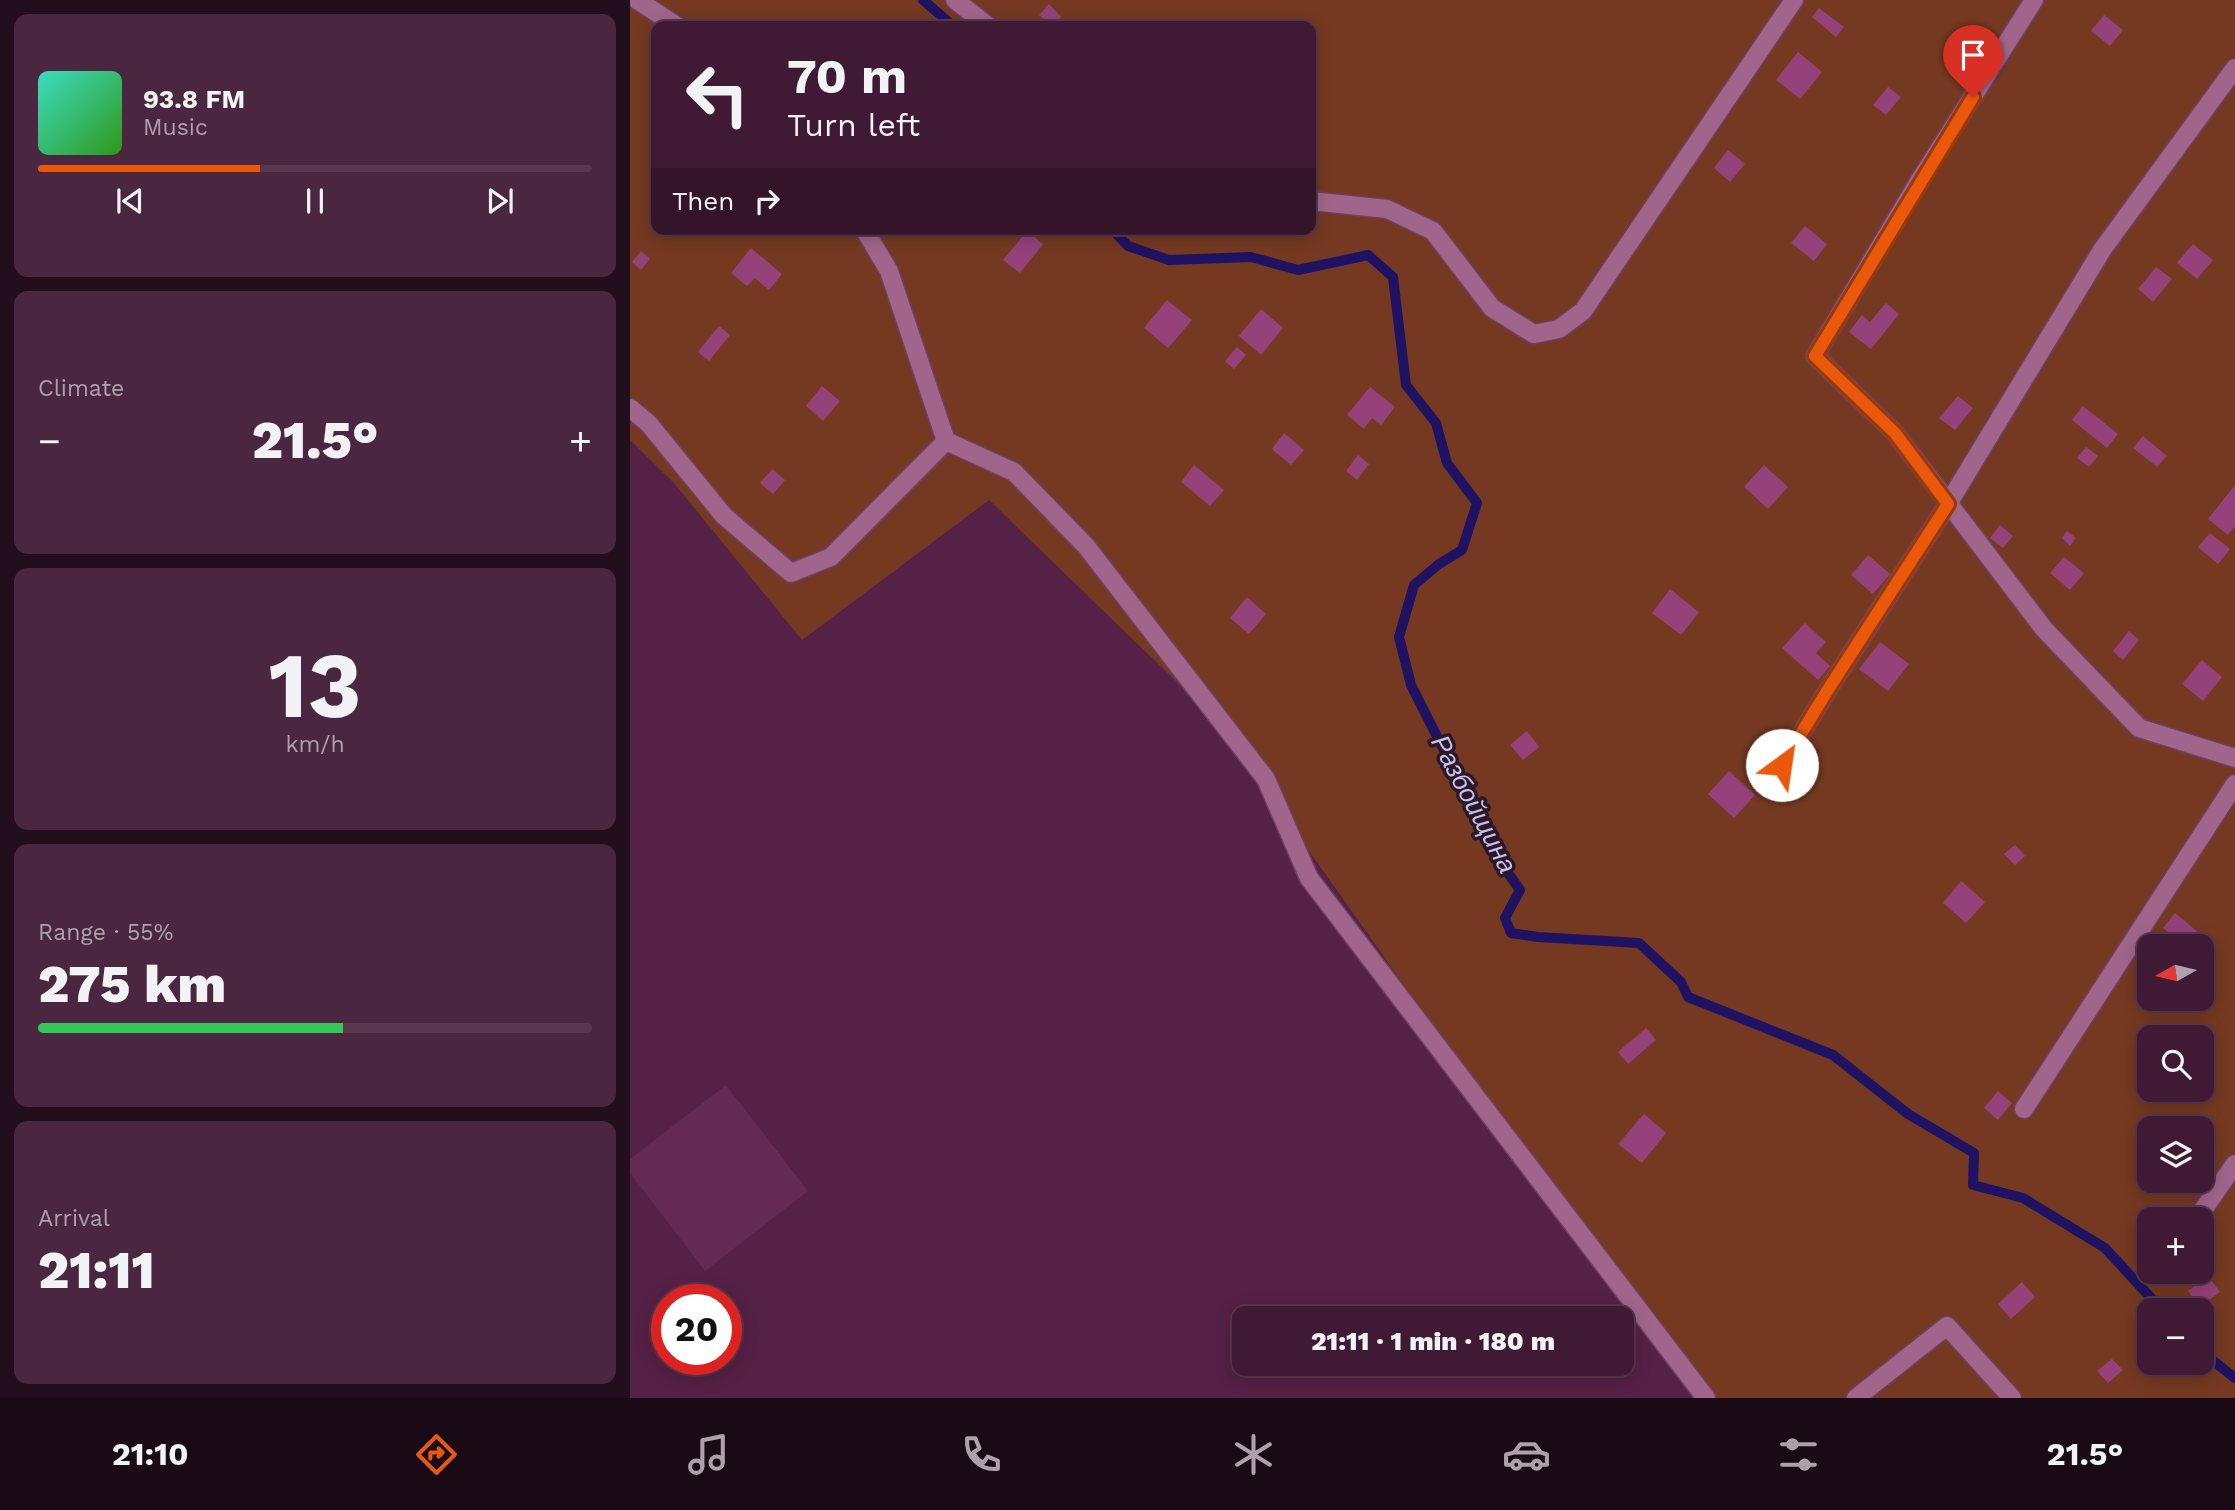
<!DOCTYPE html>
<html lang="en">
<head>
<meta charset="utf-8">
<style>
  body { margin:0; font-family:"Work Sans",sans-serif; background:#4b2640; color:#f1f3f6; height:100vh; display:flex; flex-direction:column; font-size:26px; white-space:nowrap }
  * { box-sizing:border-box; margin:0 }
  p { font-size:23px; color:#aea0ac }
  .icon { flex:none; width:38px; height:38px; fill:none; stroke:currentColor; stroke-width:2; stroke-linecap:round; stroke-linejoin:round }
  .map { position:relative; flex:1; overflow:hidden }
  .details { display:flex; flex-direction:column; gap:14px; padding:14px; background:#230e1d; width:630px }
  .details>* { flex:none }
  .banner { position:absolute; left:21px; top:21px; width:665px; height:214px; border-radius:14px; box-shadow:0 4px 18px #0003,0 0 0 2px #59384f; background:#401934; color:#f1f3f6; overflow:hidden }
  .needle { width:46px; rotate:262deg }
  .controls { position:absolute; left:1507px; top:934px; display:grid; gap:14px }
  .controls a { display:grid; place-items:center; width:77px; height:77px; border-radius:14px; background:#401934; box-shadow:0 4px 18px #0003,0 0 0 2px #59384f; font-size:35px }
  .speed { position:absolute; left:21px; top:1284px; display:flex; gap:14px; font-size:35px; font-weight:700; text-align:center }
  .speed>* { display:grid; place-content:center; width:91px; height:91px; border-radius:50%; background:#401934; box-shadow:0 4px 18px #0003,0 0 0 2px #59384f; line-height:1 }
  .speed .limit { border:10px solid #d22; background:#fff; color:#111 }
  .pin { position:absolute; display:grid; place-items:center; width:60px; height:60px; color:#fff; margin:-72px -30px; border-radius:50% 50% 50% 0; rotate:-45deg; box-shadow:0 0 7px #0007 }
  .pin .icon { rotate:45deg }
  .me { position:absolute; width:77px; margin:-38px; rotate:31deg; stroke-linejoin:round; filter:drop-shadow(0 0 5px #0008) }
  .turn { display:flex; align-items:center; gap:24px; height:147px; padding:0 21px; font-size:32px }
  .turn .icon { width:91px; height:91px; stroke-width:2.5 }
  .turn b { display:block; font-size:49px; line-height:60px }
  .then { display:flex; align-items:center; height:66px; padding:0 21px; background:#0003; gap:14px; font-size:26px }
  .big { font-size:52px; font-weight:800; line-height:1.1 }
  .details .tile { flex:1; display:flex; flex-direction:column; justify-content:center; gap:10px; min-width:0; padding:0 24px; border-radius:14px; background:#4b2640 }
  .details .dial { align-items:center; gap:0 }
  .dial b { font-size:91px; line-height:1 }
  .song { display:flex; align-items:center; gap:21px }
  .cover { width:84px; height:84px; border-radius:10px; background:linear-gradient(135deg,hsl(170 70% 55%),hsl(110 70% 35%)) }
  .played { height:7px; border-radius:4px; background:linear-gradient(90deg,#ea580c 40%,#59384f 40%) }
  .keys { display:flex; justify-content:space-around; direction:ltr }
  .heat { display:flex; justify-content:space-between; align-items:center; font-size:38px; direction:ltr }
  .charge { height:10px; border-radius:5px; background:linear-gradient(90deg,#34c759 55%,#59384f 0) }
  .trip { position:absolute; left:602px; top:1306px; width:402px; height:70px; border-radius:14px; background:#401934; box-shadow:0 4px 18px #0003,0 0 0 2px #59384f; font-weight:800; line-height:70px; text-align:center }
  .dock { display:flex; height:112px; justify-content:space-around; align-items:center; background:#1a0a15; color:#aea0ac }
  .dock .icon { width:49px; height:49px }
  .dock .active { color:#ea580c }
  .dock b { font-size:32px; color:#f1f3f6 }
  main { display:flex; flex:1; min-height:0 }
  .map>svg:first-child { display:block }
  .built { fill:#642a53 }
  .green { fill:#753921; fill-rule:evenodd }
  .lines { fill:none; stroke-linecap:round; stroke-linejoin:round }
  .stream { stroke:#201263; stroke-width:10 }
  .building { fill:#95427b }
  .minor-casing { stroke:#6e3f60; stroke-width:21 }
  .minor { stroke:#a1658c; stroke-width:18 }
  .route-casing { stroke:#983908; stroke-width:18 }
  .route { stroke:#ea580c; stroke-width:12 }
  .labels { text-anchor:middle; stroke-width:7; stroke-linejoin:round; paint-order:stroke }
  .water-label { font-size:26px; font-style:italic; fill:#c0c4f2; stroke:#2e1626 }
</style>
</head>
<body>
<main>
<section class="details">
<div class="tile">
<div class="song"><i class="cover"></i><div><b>93.8 FM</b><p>Music</p></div></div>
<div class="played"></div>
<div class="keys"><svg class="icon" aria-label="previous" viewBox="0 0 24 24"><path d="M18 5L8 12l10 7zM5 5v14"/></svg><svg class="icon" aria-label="pause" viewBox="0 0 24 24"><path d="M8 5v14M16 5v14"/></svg><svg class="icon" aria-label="next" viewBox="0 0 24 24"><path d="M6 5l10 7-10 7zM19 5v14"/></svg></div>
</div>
<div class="tile"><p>Climate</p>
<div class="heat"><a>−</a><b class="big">21.5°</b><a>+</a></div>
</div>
<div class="tile dial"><b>13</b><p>km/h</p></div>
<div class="tile"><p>Range · 55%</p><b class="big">275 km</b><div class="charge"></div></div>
<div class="tile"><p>Arrival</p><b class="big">21:11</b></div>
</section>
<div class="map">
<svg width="1605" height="1398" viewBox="0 0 1605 1398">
  <rect width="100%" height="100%" fill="#562146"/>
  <path class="built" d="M96,1085l82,106 -103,80 -75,-98v-14z"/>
  <path class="green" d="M0,0h1605v1398h-538l-481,-678 -227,-220 -187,140 -128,-157 -44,-43zM26,26h655v203h-655zM1519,947h53v52h-53zM1519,1038h53v52h-53zM1519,1129h53v52h-53zM1519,1220h53v52h-53zM1519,1311h53v52h-53z"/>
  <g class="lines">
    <path class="stream" d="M293,0l30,26
      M482,229l16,17 41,14 82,-3 47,13 70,-15 25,22 13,108 30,38 11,40 30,40 -15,47 -23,14 -25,21 -15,52 12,48 90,178 19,27 -15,28 6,15 27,4 101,6 42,39 7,15 145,58 75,59 66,39 -1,32 50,13 82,50 58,63
      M1572,1352l33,26"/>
  </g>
  <path class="building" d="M419,4l12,13 -9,9 -13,-11z
    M1189,8l25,19 -8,10 -24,-20z
    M1474,15l19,15 -13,16 -19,-15z
    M1168,52l24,20 -22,27 -24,-19z
    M1258,87l13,10 -15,18 -13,-10z
    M1098,150l17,14 -15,18 -16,-14z
    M1175,226l22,18 -13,17 -23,-18z
    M397,231l16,13 -23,29 -17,-13z
    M1563,244l20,16 -16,19 -20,-16z
    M121,248l31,26 -13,16 -14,-12 -8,8 -16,-13z
    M11,251l9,8 -9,11 -9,-8z
    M1526,267l16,12 -19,23 -15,-13z
    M537,300l25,20 -24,28 -24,-20z
    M1256,303l13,11 -28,35 -22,-17 13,-17 8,7z
    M631,309l22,19 -22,27 -22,-19z
    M89,326l11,9 -21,26 -11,-9z
    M607,347l9,8 -12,14 -9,-8z
    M192,386l18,15 -17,20 -17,-15z
    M740,387l25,20 -14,18 -9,-7 -8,11 -17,-14z
    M1328,396l15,12 -18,22 -16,-12z
    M1453,406l35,28 -11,14 -35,-28z
    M654,433l20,17 -13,15 -19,-16z
    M1513,436l24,20 -10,11 -24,-19z
    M1456,447l12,9 -9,11 -12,-9z
    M728,455l11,9 -12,16 -11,-9z
    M564,465l30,25 -14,16 -29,-24z
    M1134,465l24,22 -20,22 -24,-22z
    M142,469l13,11 -12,14 -13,-11z
    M1605,485v41l-7,9 -20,-16z
    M1370,525l13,11 -10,12 -13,-10z
    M1437,531l9,7 -6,8 -8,-8z
    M1580,533l20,16 -12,15 -20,-17z
    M1238,555l22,19 -17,20 -22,-19z
    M1434,557l20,16 -14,17 -20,-17z
    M1040,589l29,23 -18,23 -29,-22z
    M617,597l19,17 -17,20 -19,-16z
    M1175,623l21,19 -10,11 14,13 -12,14 -36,-32z
    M1499,631l10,9 -16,20 -10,-9z
    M1250,642l29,22 -21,27 -29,-22z
    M1572,660l20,17 -19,24 -21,-17z
    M897,731l12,16 -16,13 -13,-15z
    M1136,745l14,8 -9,17 -15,-8z
    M1099,771l26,24 -21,23 -26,-24z
    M1385,845l10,11 -10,9 -11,-11z
    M1331,881l24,21 -19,21 -23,-20z
    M1545,913l24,20 -11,14 -25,-19z
    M1016,1028l10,12 -28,24 -10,-12z
    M1368,1091l14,12 -14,17 -14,-12z
    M1014,1114l22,19 -24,30 -24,-19z
    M1578,1276l12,16 -21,15 -11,-16z
    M1392,1282l13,15 -24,22 -13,-15z
    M1482,1359l11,11 -15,13 -11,-12z"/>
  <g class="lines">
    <g class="minor-casing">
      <path id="minor" d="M7,0l40,26
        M325,0l33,26
        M1404,0l-116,183 -103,173 80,77 149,196 95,99 96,30
        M681,201l76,8 46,22 59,77 42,26 25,-5 24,-18 211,-311
        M0,408l19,16 75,92 67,57 40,-16 115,-116 -57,-170 -25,-42
        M316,441l68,31 72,74 180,233 43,99 397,520
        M1152,765l47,-77 119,-184 154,-254 133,-182
        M1394,1109l211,-325
        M1566,1220l39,-56
        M1226,1398l91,-72 65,72"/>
    </g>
    <use href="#minor" class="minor"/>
  </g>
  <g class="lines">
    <g class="route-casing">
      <path id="route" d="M1152,765l47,-77 119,-184 -53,-71 -80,-77 158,-259"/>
    </g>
    <use href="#route" class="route"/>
  </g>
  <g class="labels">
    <g class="water-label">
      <text transform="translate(844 804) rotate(62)" y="9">Разбойщина</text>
    </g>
  </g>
</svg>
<div class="controls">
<a><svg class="needle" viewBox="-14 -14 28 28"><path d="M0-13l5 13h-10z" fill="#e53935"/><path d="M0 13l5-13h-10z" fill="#aea0ac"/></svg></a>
<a><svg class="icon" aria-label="search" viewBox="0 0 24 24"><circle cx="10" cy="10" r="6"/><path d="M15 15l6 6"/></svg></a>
<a><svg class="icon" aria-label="layers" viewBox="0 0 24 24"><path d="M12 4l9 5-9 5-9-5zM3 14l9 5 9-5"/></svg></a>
<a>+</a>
<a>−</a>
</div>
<div class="speed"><div class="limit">20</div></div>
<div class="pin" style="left:1343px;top:97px;background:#d93025"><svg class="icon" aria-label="arrive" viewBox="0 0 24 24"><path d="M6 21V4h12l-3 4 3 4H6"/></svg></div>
<svg class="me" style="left:1152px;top:765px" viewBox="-20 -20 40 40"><circle r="19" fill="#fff"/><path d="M0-13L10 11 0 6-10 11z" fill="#ea580c"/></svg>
<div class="trip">21:11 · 1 min · 180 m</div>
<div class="banner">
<div class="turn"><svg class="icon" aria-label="left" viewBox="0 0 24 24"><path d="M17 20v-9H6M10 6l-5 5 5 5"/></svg><div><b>70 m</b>Turn left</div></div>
<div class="then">Then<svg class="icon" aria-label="right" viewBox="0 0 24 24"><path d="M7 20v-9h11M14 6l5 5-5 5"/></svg></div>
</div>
</div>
</main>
<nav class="dock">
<b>21:10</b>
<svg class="icon active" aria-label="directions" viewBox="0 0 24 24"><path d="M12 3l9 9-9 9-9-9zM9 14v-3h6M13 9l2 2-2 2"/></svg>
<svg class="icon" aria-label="music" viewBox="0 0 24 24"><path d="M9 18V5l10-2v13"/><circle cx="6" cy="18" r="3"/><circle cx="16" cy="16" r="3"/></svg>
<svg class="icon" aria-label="phone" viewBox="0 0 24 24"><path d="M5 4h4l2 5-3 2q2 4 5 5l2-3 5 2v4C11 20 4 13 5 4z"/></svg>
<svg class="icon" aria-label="climate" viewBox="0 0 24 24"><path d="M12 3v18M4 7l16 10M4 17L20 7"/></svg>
<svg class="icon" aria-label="car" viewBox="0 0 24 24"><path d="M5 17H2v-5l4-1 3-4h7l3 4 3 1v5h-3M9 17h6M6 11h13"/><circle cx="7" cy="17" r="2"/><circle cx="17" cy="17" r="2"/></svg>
<svg class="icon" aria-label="filters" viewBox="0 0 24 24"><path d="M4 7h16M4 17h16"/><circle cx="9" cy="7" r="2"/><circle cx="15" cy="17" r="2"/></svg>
<b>21.5°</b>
</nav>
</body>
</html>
